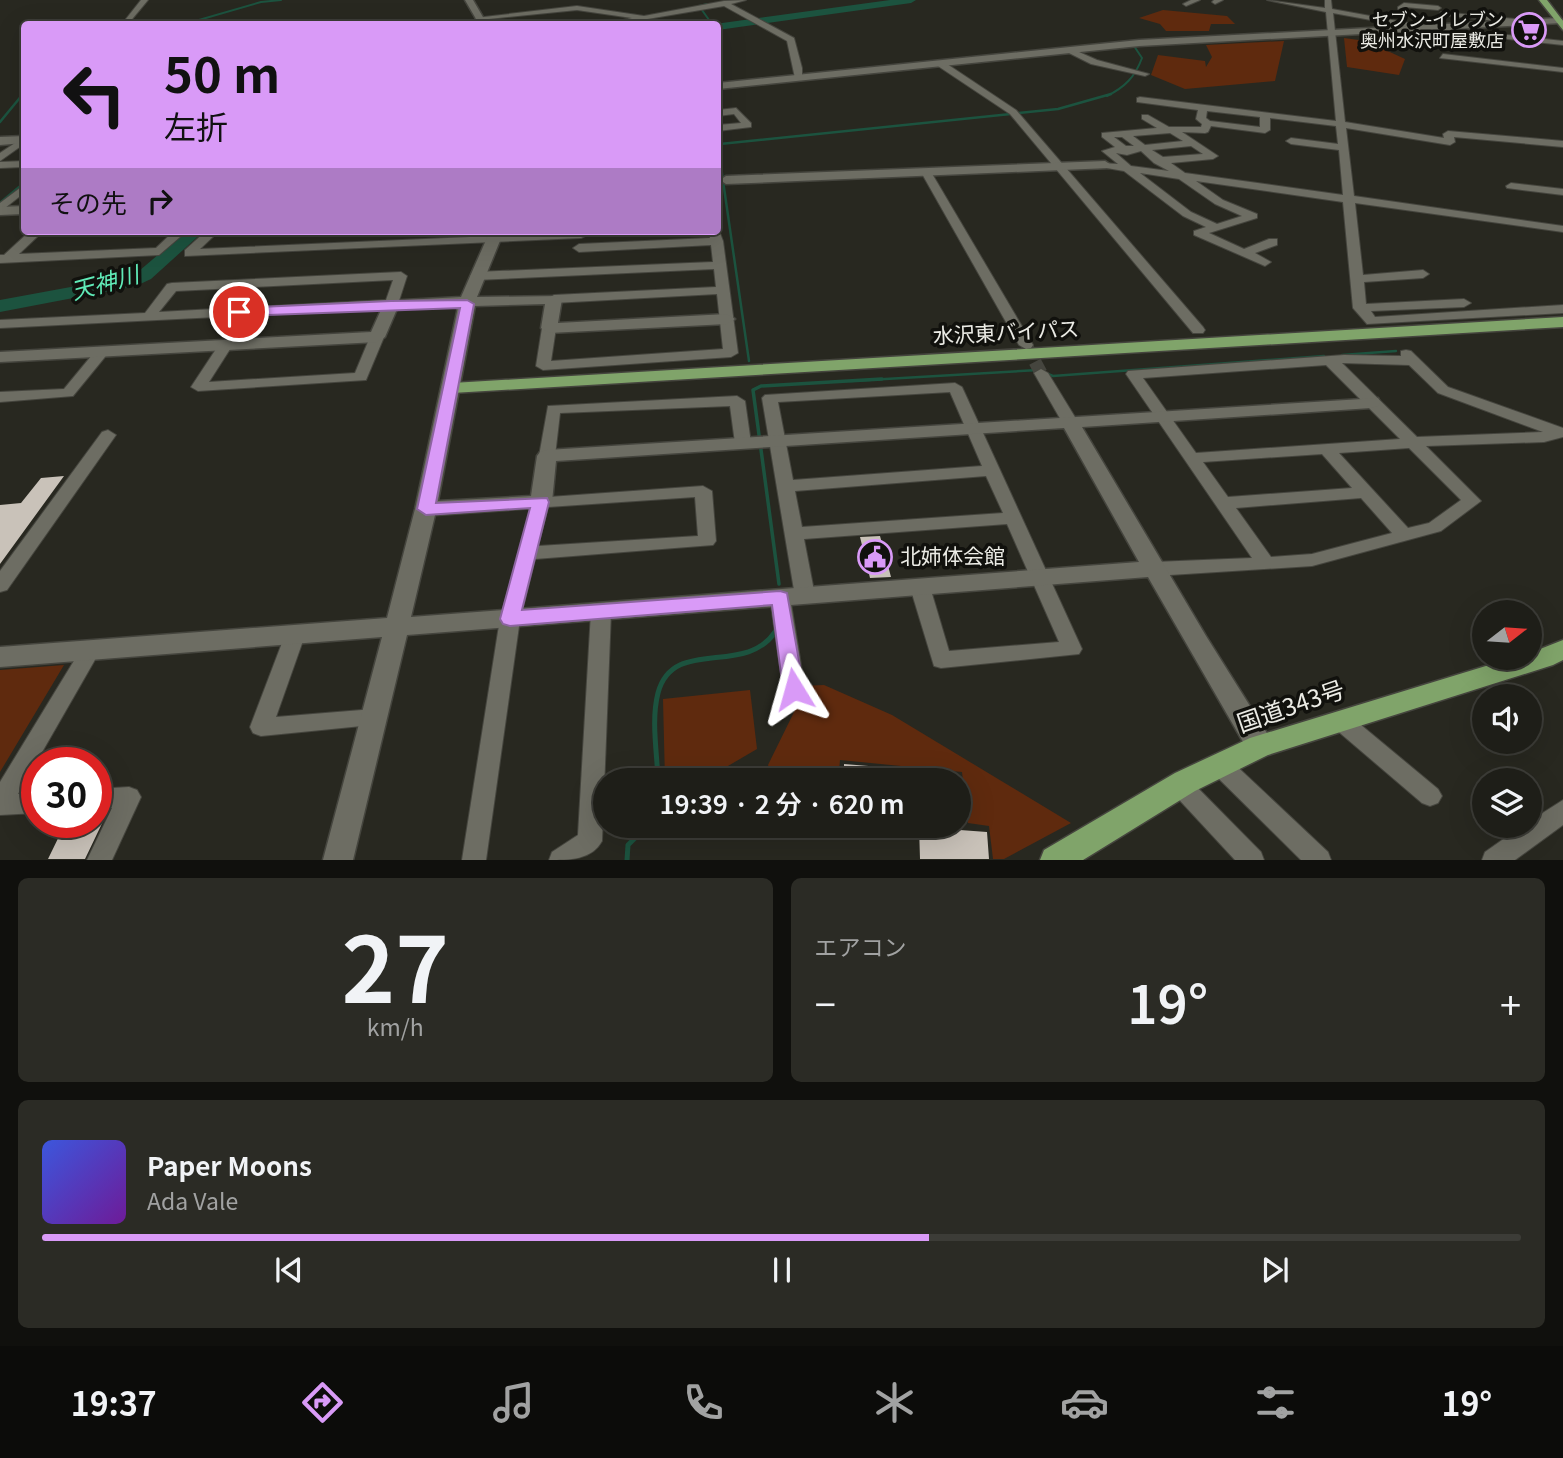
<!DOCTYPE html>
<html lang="ja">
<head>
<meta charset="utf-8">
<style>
  body { margin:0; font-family:Georgia,"Noto Sans JP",serif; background:#2b2b25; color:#f1f3f6; height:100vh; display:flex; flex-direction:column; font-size:26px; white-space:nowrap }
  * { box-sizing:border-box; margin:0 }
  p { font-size:23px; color:#a1a2a2 }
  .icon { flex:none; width:38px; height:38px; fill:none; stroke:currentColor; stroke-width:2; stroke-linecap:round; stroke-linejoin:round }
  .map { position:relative; height:860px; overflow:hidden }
  .panel { display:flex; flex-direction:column; gap:18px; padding:18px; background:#10100d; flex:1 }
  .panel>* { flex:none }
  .banner { position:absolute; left:21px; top:21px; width:700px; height:214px; border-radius:7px; box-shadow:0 7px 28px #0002,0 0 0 2px #3c3c37; background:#d99af7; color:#111; overflow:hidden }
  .needle { width:46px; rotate:73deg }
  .fabs { position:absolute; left:1472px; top:600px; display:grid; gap:14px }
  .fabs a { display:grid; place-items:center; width:70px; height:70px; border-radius:50%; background:#1e1e18; box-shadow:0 7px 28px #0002,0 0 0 2px #3c3c37; font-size:35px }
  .speed { position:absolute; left:21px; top:747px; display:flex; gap:14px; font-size:35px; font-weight:700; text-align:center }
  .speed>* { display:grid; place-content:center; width:91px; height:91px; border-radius:50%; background:#1e1e18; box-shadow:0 7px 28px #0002,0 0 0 2px #3c3c37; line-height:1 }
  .speed .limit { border:10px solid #d22; background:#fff; color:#111 }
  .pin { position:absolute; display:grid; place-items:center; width:60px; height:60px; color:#fff; margin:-30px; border:4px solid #fff; border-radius:50%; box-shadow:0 2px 7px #0007 }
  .me { position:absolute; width:77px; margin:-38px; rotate:352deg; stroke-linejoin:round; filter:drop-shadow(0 0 5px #0008) }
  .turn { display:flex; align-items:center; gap:24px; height:147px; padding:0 28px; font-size:32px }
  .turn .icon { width:91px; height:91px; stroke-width:2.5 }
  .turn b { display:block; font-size:49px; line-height:60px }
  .then { display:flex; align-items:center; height:66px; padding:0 28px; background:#0003; gap:14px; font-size:26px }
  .big { font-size:52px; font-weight:600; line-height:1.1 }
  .panel .tile { flex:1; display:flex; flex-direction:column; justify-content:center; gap:10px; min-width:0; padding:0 24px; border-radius:10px; background:#2b2b25 }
  .panel .dial { align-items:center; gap:0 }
  .dial b { font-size:91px; line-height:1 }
  .song { display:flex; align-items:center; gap:21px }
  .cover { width:84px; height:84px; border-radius:10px; background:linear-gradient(135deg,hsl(230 70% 55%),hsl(280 70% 35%)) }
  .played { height:7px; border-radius:4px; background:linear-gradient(90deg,#d99af7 60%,#3c3c37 60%) }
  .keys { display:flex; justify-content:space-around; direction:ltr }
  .heat { display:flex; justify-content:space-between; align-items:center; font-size:38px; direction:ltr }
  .panel .tiles { flex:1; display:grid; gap:18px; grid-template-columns:1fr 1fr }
  .tile:last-child { grid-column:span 2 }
  .trip { position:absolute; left:593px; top:768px; width:378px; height:70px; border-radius:35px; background:#1e1e18; box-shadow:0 7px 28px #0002,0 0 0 2px #3c3c37; font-weight:600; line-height:70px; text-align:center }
  .tabs { display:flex; height:112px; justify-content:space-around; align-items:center; background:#0c0c0a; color:#a1a2a2 }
  .tabs .icon { width:49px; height:49px }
  .tabs .active { color:#d99af7 }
  .tabs b { font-size:32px; color:#f1f3f6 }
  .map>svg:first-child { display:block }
  .green { fill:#5f2a0e }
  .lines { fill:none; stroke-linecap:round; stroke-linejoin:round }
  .stream-far3 { stroke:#1c533f; stroke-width:2 }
  .stream-far2 { stroke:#1c533f; stroke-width:2.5 }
  .stream-far1 { stroke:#1c533f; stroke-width:3.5 }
  .stream { stroke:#1c533f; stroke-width:5 }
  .river { fill:#1c533f; fill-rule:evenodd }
  .building { fill:#c9c2b9 }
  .minor-tunnel { stroke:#45453e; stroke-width:13; stroke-dasharray:13 6; stroke-linecap:butt }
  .minor-casing { stroke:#45453e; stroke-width:2 }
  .tertiary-casing { stroke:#45453e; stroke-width:3 }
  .trunk-casing { stroke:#45453e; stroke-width:3 }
  .minor { fill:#6d6d63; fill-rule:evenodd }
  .tertiary { fill:#6d6d63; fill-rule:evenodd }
  .trunk { fill:#80a46a; fill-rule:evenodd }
  .route { fill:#d99af7; stroke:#8d64a1; stroke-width:2 }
  .labels { text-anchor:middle; stroke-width:7; stroke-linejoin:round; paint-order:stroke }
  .far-poi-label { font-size:18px; fill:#ebebe5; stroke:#11110d; text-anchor:end }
  .street-label { font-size:21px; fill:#ebebe5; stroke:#11110d }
  .poi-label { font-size:21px; fill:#ebebe5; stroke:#11110d; text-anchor:start }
  .water-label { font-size:23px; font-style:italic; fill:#60ebb8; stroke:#11110d }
  .near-street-label { font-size:24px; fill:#ebebe5; stroke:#11110d }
</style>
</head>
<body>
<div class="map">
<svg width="1563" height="860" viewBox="0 0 1563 860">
  <rect width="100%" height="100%" fill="#282820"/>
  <path class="green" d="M1163,10l64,6 8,8h-24l-2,7h-43l-6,-7 -21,-6z
    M1344,38l22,3 39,18 -6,16 -52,-8z
    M1284,41l-9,40 -90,8 -34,-14 7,-20 47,6 1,6 6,-10 -6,-12z
    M64,665l-64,107v-102z
    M824,685l68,30 179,108 -67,36h-11l-4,-33 -21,-3 -6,-51 -122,-12 -2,20h-63l-7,-15 28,-57 6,-22z
    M750,690l7,59 -53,31h-39l-2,-81z
    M796,826h39l-1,14 -34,-4z"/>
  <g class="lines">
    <path class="stream-far3" d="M707,4l-8,2 13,18
      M185,24l76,-22 20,-2
      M21,96l3,-3
      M1107,96c18,-9 28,-19 35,-38l-8,-12"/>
    <path class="stream-far2" d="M0,122l23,-28
      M0,203l24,-20
      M1342,355l54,-4
      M749,361l-31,-215 2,-2 338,-35 53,-15
      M851,381l187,-11 15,6 271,-20"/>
    <path class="stream-far1" d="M779,584l-26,-194 8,-4 121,-7"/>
    <path class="stream" d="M658,780c-1,-28 -7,-60 0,-87 15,-57 87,-16 117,-61
      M627,860l1,-15 19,-19"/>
    <path class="river" d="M890,0h26l-5,3 -193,27 -3,-6z
      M186,231h18l-53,48 -15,7 -136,26v-12l125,-23 14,-6z"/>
  </g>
  <path class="building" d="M64,476l-64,88v-59l21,-2 20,-25z
    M880,536l11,41 -21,1 -10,-41z
    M844,764l110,9 -1,7h-109z
    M108,811l-23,48h-37l18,-37h30v-10z
    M919,826h41v4l27,2 2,27h-69z"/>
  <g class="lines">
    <path class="minor-tunnel" d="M1026,345l15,28"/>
    <g class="minor-casing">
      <path id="minor" d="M141,0h7l-20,24h-6z
        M746,0l-15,4 63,34 8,30v12l-7,-2 -8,-37 -63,-35 -106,18h-13l27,-6 -55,-8 -98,10 -4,-2 102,-12 67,10 80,-15z
        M1191,0h9l-14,6 -3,-2z
        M1214,0h9l-8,4 -3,-2z
        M1267,0l58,8v-8h6l1,9 93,17 138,15v4l-138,-15 -92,-17 12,109 99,16 -1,-4 5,-3 115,10v6l-109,-10 1,5 -5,3 -104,-17 8,68 209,30v6l-208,-29 8,72 60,-5 6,4 -6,4 -59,4 2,22 98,-5 7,4 -7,4 -93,4 4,6 188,-12v8l-196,11 -14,-16 -10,-106 -147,-21 27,19 34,14v4l-48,15 35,16 25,-10h8v6l-22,8 16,9 -6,4 -71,-31v-4l12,-4 -23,-11 -59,-45 -23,-4v-4l17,1 -16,-13 13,-4 -13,-10v-4l55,-5 -15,-9v-4h6l21,12h32l1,-3 -6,-5 2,-9 -61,-8v-4l3,-1 196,24 -10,-109zM1207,111l53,6v10l-50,-6 -4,-3zM1270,118l66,8 2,18 -47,-6 -5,3 5,3 48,6 4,45 -158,-22 -14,-10 42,-4 5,-3 -36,-24 23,1 3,-1 3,-6 54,7 5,-3zM1170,133l13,8 -38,4 -12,-9zM1114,137h8l12,9h-8zM1191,146l12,8 -40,3 -11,-7zM1141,151l13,12 15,8 -38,-5 -15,-13 11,2zM1140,173l39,6 36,25 27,12 -25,8 -26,-12z
        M1404,3l34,3 3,2 -3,2 -33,-3 -7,2v-2z
        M1441,12l86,8 4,2 -4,2 -88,-9z
        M1070,48l27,12 52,14 -4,2 -54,-12 -24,-12z
        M1443,54l120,14v4l-123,-14z
        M938,62h6l72,48 187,217 2,3 -2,3h-10l-183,-219 -72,-48z
        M736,108l15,15v4l-33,4v-6l23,-2 -7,-9 -16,2v-6z
        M24,137v7l-24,17v-8z
        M24,161v6l-24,1v-6z
        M922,170l9,2 102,173 -2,3 -5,1 -7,-4 -98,-173z
        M1511,183l52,6v6l-56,-7 -1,-2z
        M24,185v8l-24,19v-9z
        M718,228l5,13 15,112 -7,4 -188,13 -7,-4 6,-38 7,-4 7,4 -5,33 172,-12 -6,-55 -163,9 -7,-4 7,-4 162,-8 -2,-18 -238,11 -6,-4 6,-4 237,-10 -2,-17 -132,7 -6,-4 6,-4 131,-6 -1,-7h9z
        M30,231h49l-6,3 -35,2 -19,18 137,-6 18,-17h13l-28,24 -159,8v-8h4z
        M206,231h13l-19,18 381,-17 6,3 -6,3 -396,18v-6z
        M401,272l6,4 -9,28 -7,4 -391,20v-8l145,-7 22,-29 5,-1zM393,280l-7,20 -227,12 17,-21z
        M377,333l7,4 -18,43 -168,11 -7,-4 29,-44 5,-1 7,4 -23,36 146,-9 15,-36z
        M102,348l7,4 -36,44 -73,6v-10l64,-3 33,-40z
        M1406,350l5,1 37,36 115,41v9l-19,5 -118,4 55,55 -40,30 -129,35 -158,10 -7,-2 -2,-5 2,-5 7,-2 98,-4 -126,-184 2,-3 216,-16 57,1v-5zM1342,363l67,2 29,28 105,39 -126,5zM1326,365l74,74 -204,14 -53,-75zM1409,448l52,52 -32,23 -21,5 -69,-75zM1322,454l30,34 -124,9 -25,-35zM1361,498l31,35 -80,21 -41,3 -35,-49z
        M1041,369l7,4 30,49 -2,3h-12l-2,-3 -28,-49z
        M955,383l7,4 120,262 -3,5 -138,14 -7,-2 -24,-79 3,-5 7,-2 7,2 3,5 19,64 110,-9 -52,-118 -203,15 11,57 -3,5 -7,2 -7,-2 -3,-5 -33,-198 3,-3zM950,392l32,74 -189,14 -15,-78zM986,476l17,37 -201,14 -7,-36z
        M737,396l8,5 6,42 -2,3 -6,2 -8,-5 -5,-37 -170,7 -5,43 -8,5 -8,-5 9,-50z
        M108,430l8,5 -109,155 -7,2v-21l102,-139z
        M703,486l9,5 4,50 -3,4 -178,14 -15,60 -34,241h-24l38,-241 35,-121zM695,497l3,39 -160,10 10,-39z
        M780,591l7,2 3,5 15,91 -14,23 -8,3 -8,-3 -3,-6 11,-18 -13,-90 3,-5z
        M601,605l7,2 3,5 -9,229c-10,19 -33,19 -53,19l3,-8 26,-17 13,-223 3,-5z
        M295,627l7,3 3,5 -29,82 98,-8 8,3 3,6 -3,6 -121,12 -8,-3 -3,-6 35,-92 3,-5z
        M90,643l7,3 3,5 -82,143 19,-1v20l-37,2v-33l83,-136z
        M1341,712l8,3 89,74 4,7 -4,7 -8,3 -8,-3 -89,-76 -3,-6 3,-6z
        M1220,755l8,3 100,94 3,8h-30l-89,-88 -3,-7 3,-7z
        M1180,775l8,3 73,74 3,8h-29l-63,-68 -4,-7 4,-7z
        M129,787l8,3 4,7 -29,63h-25l25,-52 -16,1v-20z
        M1563,800v25l-48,35h-33l3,-8 37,-26h8v-5z"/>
    </g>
    <g class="tertiary-casing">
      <path id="tertiary" d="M465,0h8l14,24h-8z
        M1559,18l4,2 -1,3 -423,23 -421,43v-6l421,-43z
        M0,137l24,-1v7l-24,2z
        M1105,161l6,4 -2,3 -383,16 -6,-4 6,-4z
        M24,206v8l-24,1v-8z
        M490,231h14l-27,66 83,-1 2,3 -4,24 169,-9 8,5 -8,5 -178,9 -8,-5 4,-24 -70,2 -37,195 93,-5 6,-40 3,-4 7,-2 831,-52 2,4 -2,4 -7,2 -289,19 124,209 64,102 4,8 -4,8 -10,3 -10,-3 -102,-177 -741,58 -54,225h-30l59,-223 -382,30v-20l387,-29 28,-109 43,-202 -61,2 -12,28 -8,5 -377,20v-10l371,-20 14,-31 76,-4zM1064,428l75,134 -728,55 24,-102 113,-8 4,-5 4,-41z"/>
    </g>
    <g class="trunk-casing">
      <path id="trunk" d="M1539,0h8l16,21v9z
        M1563,317v10l-1111,66 -9,-5 9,-5z
        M1563,640v20l-10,5 -285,90 -73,36 -112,69h-43l4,-10 131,-77 75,-35 262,-80h18v-5z"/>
    </g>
    <use href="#minor" class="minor"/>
    <use href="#tertiary" class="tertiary"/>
    <use href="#trunk" class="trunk"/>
  </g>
  <path class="route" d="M467,300l7,4 -38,199 111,-5 2,4 -27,108 258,-19 7,2 17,96 -3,6 -7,3 -8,-3 -3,-6 -11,-84 -262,21 -7,-2 -3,-5 30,-111 -104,7 -9,-6 43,-201 -221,8 -7,-4 7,-4 152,-7z"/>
  <defs>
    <g id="supermarket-ring" transform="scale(1.75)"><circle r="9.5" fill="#11110d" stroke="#d99af7" stroke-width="1.5"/><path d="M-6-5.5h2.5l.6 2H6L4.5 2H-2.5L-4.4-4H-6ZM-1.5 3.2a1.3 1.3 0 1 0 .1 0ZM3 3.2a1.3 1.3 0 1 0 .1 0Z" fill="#d99af7"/></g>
    <g id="civic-ring" transform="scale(1.75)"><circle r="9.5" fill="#11110d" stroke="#d99af7" stroke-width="1.5"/><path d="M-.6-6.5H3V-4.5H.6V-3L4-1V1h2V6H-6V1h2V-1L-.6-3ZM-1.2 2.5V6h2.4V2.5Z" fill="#d99af7"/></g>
  </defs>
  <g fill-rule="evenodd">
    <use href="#supermarket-ring" x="1529" y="30"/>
    <use href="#civic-ring" x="875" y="557"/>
  </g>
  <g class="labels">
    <g class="far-poi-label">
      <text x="1504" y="26">セブン-イレブン<tspan x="1504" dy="21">奥州水沢町屋敷店</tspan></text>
    </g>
    <g class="street-label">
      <text transform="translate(1006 333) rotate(-3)" y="7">水沢東バイパス</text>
    </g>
    <g class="poi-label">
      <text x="900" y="564">北姉体会館</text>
    </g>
    <g class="water-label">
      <text transform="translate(105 283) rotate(-15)" y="8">天神川</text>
    </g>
    <g class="near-street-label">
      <text transform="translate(1291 707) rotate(-19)" y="8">国道343号</text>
    </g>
  </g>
</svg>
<div class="fabs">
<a><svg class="needle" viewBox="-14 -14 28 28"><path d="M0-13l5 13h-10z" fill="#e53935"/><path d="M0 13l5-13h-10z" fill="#a1a2a2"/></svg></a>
<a><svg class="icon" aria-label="sound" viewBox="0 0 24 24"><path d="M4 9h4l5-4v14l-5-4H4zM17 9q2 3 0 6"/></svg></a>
<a><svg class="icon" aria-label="layers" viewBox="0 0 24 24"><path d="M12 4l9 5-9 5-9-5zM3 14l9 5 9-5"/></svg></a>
</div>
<div class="speed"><div class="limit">30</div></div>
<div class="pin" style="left:239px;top:312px;background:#d93025"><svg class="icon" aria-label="arrive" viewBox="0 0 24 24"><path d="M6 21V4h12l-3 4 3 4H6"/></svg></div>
<svg class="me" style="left:794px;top:689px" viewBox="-20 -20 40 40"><path d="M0-17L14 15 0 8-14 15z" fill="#d99af7" stroke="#fff" stroke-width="4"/></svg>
<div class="trip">19:39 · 2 分 · 620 m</div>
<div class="banner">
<div class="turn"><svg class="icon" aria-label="left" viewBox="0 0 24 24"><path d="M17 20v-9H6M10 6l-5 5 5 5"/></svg><div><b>50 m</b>左折</div></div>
<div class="then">その先<svg class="icon" aria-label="right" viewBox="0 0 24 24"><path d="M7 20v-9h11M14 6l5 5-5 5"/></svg></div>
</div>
</div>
<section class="panel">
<div class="tiles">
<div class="tile dial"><b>27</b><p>km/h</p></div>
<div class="tile"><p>エアコン</p>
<div class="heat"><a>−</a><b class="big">19°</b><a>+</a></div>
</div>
<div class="tile">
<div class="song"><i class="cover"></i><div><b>Paper Moons</b><p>Ada Vale</p></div></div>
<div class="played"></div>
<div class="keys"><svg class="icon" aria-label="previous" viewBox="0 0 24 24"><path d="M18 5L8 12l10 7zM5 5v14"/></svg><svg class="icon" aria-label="pause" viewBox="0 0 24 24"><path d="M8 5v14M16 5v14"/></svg><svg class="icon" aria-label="next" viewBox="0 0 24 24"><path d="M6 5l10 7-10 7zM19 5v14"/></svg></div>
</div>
</div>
</section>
<nav class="tabs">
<b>19:37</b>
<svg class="icon active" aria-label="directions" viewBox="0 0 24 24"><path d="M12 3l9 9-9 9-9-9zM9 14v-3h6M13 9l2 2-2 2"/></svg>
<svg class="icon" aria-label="music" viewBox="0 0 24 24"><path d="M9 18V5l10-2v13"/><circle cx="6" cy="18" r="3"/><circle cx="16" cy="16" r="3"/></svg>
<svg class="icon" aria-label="phone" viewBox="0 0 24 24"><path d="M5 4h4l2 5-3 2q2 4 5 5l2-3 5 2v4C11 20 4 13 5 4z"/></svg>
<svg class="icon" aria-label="climate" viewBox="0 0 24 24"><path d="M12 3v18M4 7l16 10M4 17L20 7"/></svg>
<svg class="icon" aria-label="car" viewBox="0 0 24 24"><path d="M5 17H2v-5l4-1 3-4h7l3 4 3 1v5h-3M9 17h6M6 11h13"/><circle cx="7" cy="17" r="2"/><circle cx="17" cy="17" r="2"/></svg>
<svg class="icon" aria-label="filters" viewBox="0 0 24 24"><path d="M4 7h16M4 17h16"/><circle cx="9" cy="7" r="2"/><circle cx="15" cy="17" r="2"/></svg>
<b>19°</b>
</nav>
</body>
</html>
